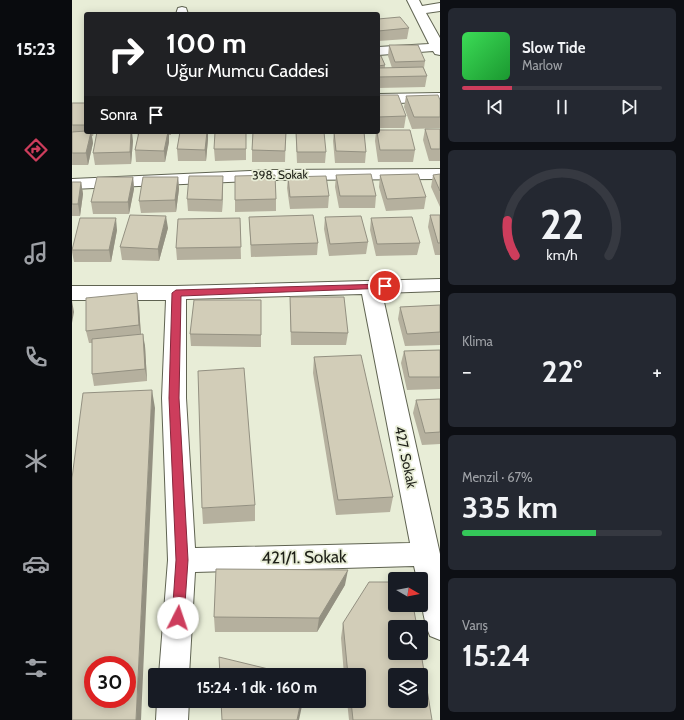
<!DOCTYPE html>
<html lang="tr">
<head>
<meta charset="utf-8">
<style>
  body { margin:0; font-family:Cabin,sans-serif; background:#242831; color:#f1f3f6; height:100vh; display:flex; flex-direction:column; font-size:15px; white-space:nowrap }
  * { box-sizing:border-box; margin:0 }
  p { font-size:13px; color:#9ea1a6 }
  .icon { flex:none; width:22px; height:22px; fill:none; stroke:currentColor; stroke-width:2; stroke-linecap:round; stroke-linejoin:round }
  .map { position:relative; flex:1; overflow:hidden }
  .drawer { display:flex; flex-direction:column; gap:8px; padding:8px; background:#0d0f14; width:244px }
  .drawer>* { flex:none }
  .banner { position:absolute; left:12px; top:12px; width:296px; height:122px; border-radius:4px; box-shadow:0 2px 10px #0003; background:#202124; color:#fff; overflow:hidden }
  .needle { width:26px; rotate:99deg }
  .fabs { position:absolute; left:316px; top:572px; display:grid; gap:8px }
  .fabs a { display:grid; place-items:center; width:40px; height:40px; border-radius:4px; background:#171b24; box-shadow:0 2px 10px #0003; font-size:20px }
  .speed { position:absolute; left:12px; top:656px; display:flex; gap:8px; font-size:20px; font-weight:700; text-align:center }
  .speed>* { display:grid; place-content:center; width:52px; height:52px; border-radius:50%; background:#171b24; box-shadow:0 2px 10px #0003; line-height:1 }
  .speed .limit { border:6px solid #d22; background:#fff; color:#111 }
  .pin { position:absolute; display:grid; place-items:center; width:34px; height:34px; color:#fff; margin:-17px; border:2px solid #fff; border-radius:50%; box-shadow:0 1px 4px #0007 }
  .me { position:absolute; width:44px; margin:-22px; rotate:4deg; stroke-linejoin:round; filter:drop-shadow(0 0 3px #0008) }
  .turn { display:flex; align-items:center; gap:14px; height:84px; padding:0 16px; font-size:18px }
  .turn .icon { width:52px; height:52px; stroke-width:2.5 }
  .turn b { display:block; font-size:28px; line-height:34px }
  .then { display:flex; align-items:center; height:38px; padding:0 16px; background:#0003; gap:8px; font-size:15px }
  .big { font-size:30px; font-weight:700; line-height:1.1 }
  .drawer .widget { flex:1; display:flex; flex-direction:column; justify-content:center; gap:6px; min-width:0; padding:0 14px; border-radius:6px; background:#242831 }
  .drawer .dial { align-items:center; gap:0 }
  .dial svg { height:104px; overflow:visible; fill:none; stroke:#363941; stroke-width:7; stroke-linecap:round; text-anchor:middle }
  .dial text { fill:#f1f3f6; stroke:none }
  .song { display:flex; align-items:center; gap:12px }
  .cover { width:48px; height:48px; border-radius:6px; background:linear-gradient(135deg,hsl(130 70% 55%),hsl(130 70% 35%)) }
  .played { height:4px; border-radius:2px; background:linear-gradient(90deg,#cd3d5c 25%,#363941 25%) }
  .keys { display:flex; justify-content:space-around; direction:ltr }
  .heat { display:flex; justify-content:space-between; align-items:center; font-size:22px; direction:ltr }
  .charge { height:6px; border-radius:3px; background:linear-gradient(90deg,#34c759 67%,#363941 0) }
  .trip { position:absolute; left:76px; top:668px; width:218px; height:40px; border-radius:4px; background:#171b24; box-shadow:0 2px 10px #0003; font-weight:700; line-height:40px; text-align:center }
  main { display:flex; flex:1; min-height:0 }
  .tabs { display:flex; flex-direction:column; width:72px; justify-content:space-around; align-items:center; background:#090b0e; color:#9ea1a6 }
  .tabs .icon { width:28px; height:28px }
  .tabs .on { color:#cd3d5c }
  .tabs b { font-size:18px; color:#f1f3f6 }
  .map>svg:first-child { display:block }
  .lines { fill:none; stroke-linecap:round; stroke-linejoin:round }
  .minor-casing { stroke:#5f6351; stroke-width:2 }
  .minor { fill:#fff; fill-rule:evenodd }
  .wall { fill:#b5b09e }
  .shaded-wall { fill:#939081 }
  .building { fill:#d2cdb8; stroke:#939081; fill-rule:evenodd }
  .route { fill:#cd3d5c; stroke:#85283c }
  .labels { text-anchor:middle; stroke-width:3.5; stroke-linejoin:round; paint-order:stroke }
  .far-street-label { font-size:12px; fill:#1d1f17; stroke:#e8edd7 }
  .street-label { font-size:14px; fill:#1d1f17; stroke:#e8edd7 }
  .near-street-label { font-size:17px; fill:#1d1f17; stroke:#e8edd7 }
</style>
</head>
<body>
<main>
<nav class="tabs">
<b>15:23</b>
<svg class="icon on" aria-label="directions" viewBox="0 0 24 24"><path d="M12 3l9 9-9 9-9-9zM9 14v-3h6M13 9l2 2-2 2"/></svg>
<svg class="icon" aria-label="music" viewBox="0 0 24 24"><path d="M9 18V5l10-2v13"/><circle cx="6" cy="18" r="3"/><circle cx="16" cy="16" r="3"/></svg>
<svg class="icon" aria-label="phone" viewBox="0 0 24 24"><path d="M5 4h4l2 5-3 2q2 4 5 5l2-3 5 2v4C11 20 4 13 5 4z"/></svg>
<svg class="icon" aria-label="climate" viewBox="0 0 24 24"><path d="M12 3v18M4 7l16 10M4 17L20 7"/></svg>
<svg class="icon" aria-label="car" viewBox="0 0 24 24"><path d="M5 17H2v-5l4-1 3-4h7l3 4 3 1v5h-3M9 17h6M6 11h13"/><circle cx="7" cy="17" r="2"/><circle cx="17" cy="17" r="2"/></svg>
<svg class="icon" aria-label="filters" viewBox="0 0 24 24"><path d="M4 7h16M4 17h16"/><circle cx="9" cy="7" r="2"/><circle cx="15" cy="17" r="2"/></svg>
</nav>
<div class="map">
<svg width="368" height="720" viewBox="0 0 368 720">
  <rect width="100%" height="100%" fill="#e8edd7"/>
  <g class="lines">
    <g class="minor-casing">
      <path id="minor" d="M335,0h12l3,6 18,-3v8l-14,2 14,25v17l-5,-1 -2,-3 -55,4v-8l51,-3z
        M110,7l4,1 2,6h-12l2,-6z
        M368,93v8l-62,3v-10z
        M368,169v10l-167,1 -201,9v-10l201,-9z
        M368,279v12l-58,2 58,261v86l-10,-4c-8,-19 -9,-37 -9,-57h-4l-3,-13 -219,6 -6,103h-30l9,-115 -6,-162 4,-98h-94v-14h104zM290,294l48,249 -215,5 -9,-150v-99z
        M85,701h32l-1,19h-32z"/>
    </g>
    <use href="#minor" class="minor"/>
  </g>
  <path class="wall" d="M306,19l31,9 -2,11 -29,2z
    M317,45l36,16 -1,7 3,8 -2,11 -47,1v-32l7,9v3h7l-4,-12z
    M306,95l28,21 -2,12h-26z
    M334,96l34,4v28l-28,1 -8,-22z
    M0,103h14v29h8l-1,4h-1l1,7 -5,22h-16z
    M353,129h15v32h-11l-6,-21z
    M65,132h34v3h-2v7l-4,20h-29l-1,-12 3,-14z
    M108,132h28v7l-2,22h-28l-1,-12z
    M174,132v28l-31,1 -1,-12z
    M176,132h38l-1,30h-33v-12l1,-17h-5z
    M224,132l30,20 -1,11h-28l-1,-22z
    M262,132h30l2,20 -1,11h-30l-2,-22z
    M304,132h2l37,18 -2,12h-35l-3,-21z
    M61,141l-2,23 -36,1 -2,-12z
    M368,174v33l-9,-20 2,-12z
    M264,175l40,21 -1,12h-36l-4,-21z
    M308,175l46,22 -2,12 -38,2 -7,-24z
    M163,176l41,23v12l-41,1z
    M61,177l1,12 -5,25h-36l-2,-12z
    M106,177l1,12 -3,23 -35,1 -2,-12z
    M216,177l41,19 -1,12 -38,1 -3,-21z
    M0,182h9l2,12 -3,22h-8z
    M151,188l-1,24 -34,-1 -1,-12z
    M358,215h10v40h-5l-7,-28z
    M177,217l69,26 -1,12 -66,2z
    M253,217l43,25 -2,12 -37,2 -5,-27z
    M168,218l1,41 -64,1 -1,-12z
    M299,218l49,25 -3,12 -41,1 -6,-26z
    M96,228l-9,33 -37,-1 -2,-13z
    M45,230l-6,32h-37l-2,-10v-4z
    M218,297l58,36 -2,12h-55l-1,-36z
    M189,300v47l-70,-1 -1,-12z
    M368,305v40l-35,1 -7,-27 2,-12z
    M67,306l2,28 4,12 2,35 -53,5 -2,-12v-31h-3l-3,-12z
    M368,350v39l-33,1 -6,-27 3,-12z
    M242,357l79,140 -3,15 -54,3 -23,-142z
    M368,399v45l-18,1 -9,-32 3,-13z
    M183,505v16l-52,3 -1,-16z
    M273,585l-28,47h-102l-1,-15z
    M271,623l89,97h-83l-2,-19h12v-26h-15l-3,-37z"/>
  <path class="shaded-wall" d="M19,132l2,11 -5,22 -2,-12z
    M59,132h1l1,9 -2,23 -1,-12z
    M96,132h1v10l-4,20 -1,-11z
    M135,132h1v7l-2,22 -1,-11z
    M151,176v12l-1,24v-12z
    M61,177l1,12 -5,25 -1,-12z
    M106,177l1,12 -3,23 -1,-12z
    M9,182l2,12 -3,22 -2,-12z
    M94,216l2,12 -9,33 -1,-12z
    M44,218l1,12 -6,32 -2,-12z
    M65,293l2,13 2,32 -2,-13z
    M0,301l2,11 -2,11z
    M71,334l2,12 2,35 -2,-12z
    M80,390l3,18 -14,312h-5z
    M276,570l-3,15 -28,47 2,-14z
    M229,701h2l-4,19h-2z"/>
  <path class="building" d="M328,17l9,11 -31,3v-12z
    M317,45h29l7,16 -30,1z
    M306,56h3l4,9 -7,1z
    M351,67l4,9 -49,1v-9z
    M306,95h20l8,21 -28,1z
    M366,95l2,5v17h-26l-8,-21z
    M0,103h14v22h-14z
    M353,129h15v20h-9z
    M306,130h32l5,20h-35l-3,-18h1z
    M14,131v1h5l-5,21h-14v-21z
    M25,132h34l-1,20 -37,1z
    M67,132h29l-4,19 -29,-1z
    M108,132h27l-2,18 -28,-1z
    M143,132h31v17h-32z
    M181,132h33l-1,19 -33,-1z
    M224,132h28l2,20h-29z
    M262,132h30l2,20 -30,-1z
    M299,174l5,22h-36l-4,-21z
    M346,174l8,23 -39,2 -7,-24z
    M368,174v17l-7,-16z
    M203,175l1,24 -41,1v-24z
    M117,176h34l-1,24 -35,-1z
    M254,176l3,20 -39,1 -2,-20z
    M25,177h36l-5,25h-37z
    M71,177h35l-3,23 -36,1z
    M0,182h9l-3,22h-6z
    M58,215l36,1 -8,33 -38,-2z
    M241,215l5,28 -67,2 -2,-28z
    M358,215h10v28h-2z
    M289,216l7,26 -38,2 -5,-27z
    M340,217l8,26 -43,1 -6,-26z
    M8,218h36l-7,32h-37z
    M168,218l1,29 -65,1 2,-29z
    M65,293l2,32 -53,6v-33z
    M218,297h54l4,36 -57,-1z
    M122,300h67v35l-71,-1z
    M368,305v27l-33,2 -7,-27z
    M71,334l2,35 -53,5v-35z
    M368,350v27h-31l-5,-26z
    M289,355l32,142 -55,3 -24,-143z
    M172,368l11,137 -53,3 -4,-137z
    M80,390l-16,330h-64v-242l11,-85zM21,665h34v34h-34z
    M368,399v33l-15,1 -9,-33z
    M144,569l132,1 -29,48 -105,-1z
    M297,582h26v23h18l4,22h-22v26h26l11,67h-79l-2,-19h8v-26h-11l-5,-52zM323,675h26v26h-26z
    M147,657l74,18h-73z
    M149,701h80l-4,19h-75z"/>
  <path class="route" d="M313,284l4,2 -1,2 -207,8 -2,102 9,162 -4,58 -2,4 -4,2 -4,-2 -2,-4 4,-58 -7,-162 3,-105 4,-3z"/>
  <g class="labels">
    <g class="far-street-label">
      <text transform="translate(208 175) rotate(-1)" y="4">398. Sokak</text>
    </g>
    <g class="street-label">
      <text transform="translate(334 457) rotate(78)" y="5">427. Sokak</text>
    </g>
    <g class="near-street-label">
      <text transform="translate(232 557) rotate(-1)" y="6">421/1. Sokak</text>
    </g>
  </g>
</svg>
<div class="fabs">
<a><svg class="needle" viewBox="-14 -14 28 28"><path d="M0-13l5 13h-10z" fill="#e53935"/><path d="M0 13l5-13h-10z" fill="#9ea1a6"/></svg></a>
<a><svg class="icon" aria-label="search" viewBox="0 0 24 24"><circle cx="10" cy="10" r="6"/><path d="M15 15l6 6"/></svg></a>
<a><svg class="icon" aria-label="layers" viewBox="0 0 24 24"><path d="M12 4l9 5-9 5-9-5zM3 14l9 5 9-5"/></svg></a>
</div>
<div class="speed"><div class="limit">30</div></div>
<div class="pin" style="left:313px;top:286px;background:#d93025"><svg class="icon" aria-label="arrive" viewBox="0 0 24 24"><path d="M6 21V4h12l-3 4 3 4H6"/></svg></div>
<svg class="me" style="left:106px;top:618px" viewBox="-20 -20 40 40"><circle r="19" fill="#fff"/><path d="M0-13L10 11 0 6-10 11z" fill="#cd3d5c"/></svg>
<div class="trip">15:24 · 1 dk · 160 m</div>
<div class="banner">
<div class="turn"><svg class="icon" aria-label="right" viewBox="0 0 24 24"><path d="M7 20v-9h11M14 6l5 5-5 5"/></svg><div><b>100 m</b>Uğur Mumcu Caddesi</div></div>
<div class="then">Sonra<svg class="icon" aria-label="arrive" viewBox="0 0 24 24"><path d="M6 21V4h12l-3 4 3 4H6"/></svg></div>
</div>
</div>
<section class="drawer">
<div class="widget">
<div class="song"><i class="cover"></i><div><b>Slow Tide</b><p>Marlow</p></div></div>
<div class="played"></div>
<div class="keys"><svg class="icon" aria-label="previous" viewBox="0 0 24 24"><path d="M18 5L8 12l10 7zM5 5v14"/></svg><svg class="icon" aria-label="pause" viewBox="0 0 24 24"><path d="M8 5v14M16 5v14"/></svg><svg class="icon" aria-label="next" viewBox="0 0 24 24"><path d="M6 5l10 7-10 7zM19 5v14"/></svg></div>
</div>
<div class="widget dial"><svg viewBox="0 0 100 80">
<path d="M14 69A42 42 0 1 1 86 69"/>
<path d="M14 69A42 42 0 0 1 8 42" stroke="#cd3d5c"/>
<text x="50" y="56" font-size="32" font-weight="700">22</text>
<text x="50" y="72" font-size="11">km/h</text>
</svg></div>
<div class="widget"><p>Klima</p>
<div class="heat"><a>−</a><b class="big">22°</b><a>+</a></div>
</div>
<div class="widget"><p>Menzil · 67%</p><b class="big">335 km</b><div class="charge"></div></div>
<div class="widget"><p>Varış</p><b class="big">15:24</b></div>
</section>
</main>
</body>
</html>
